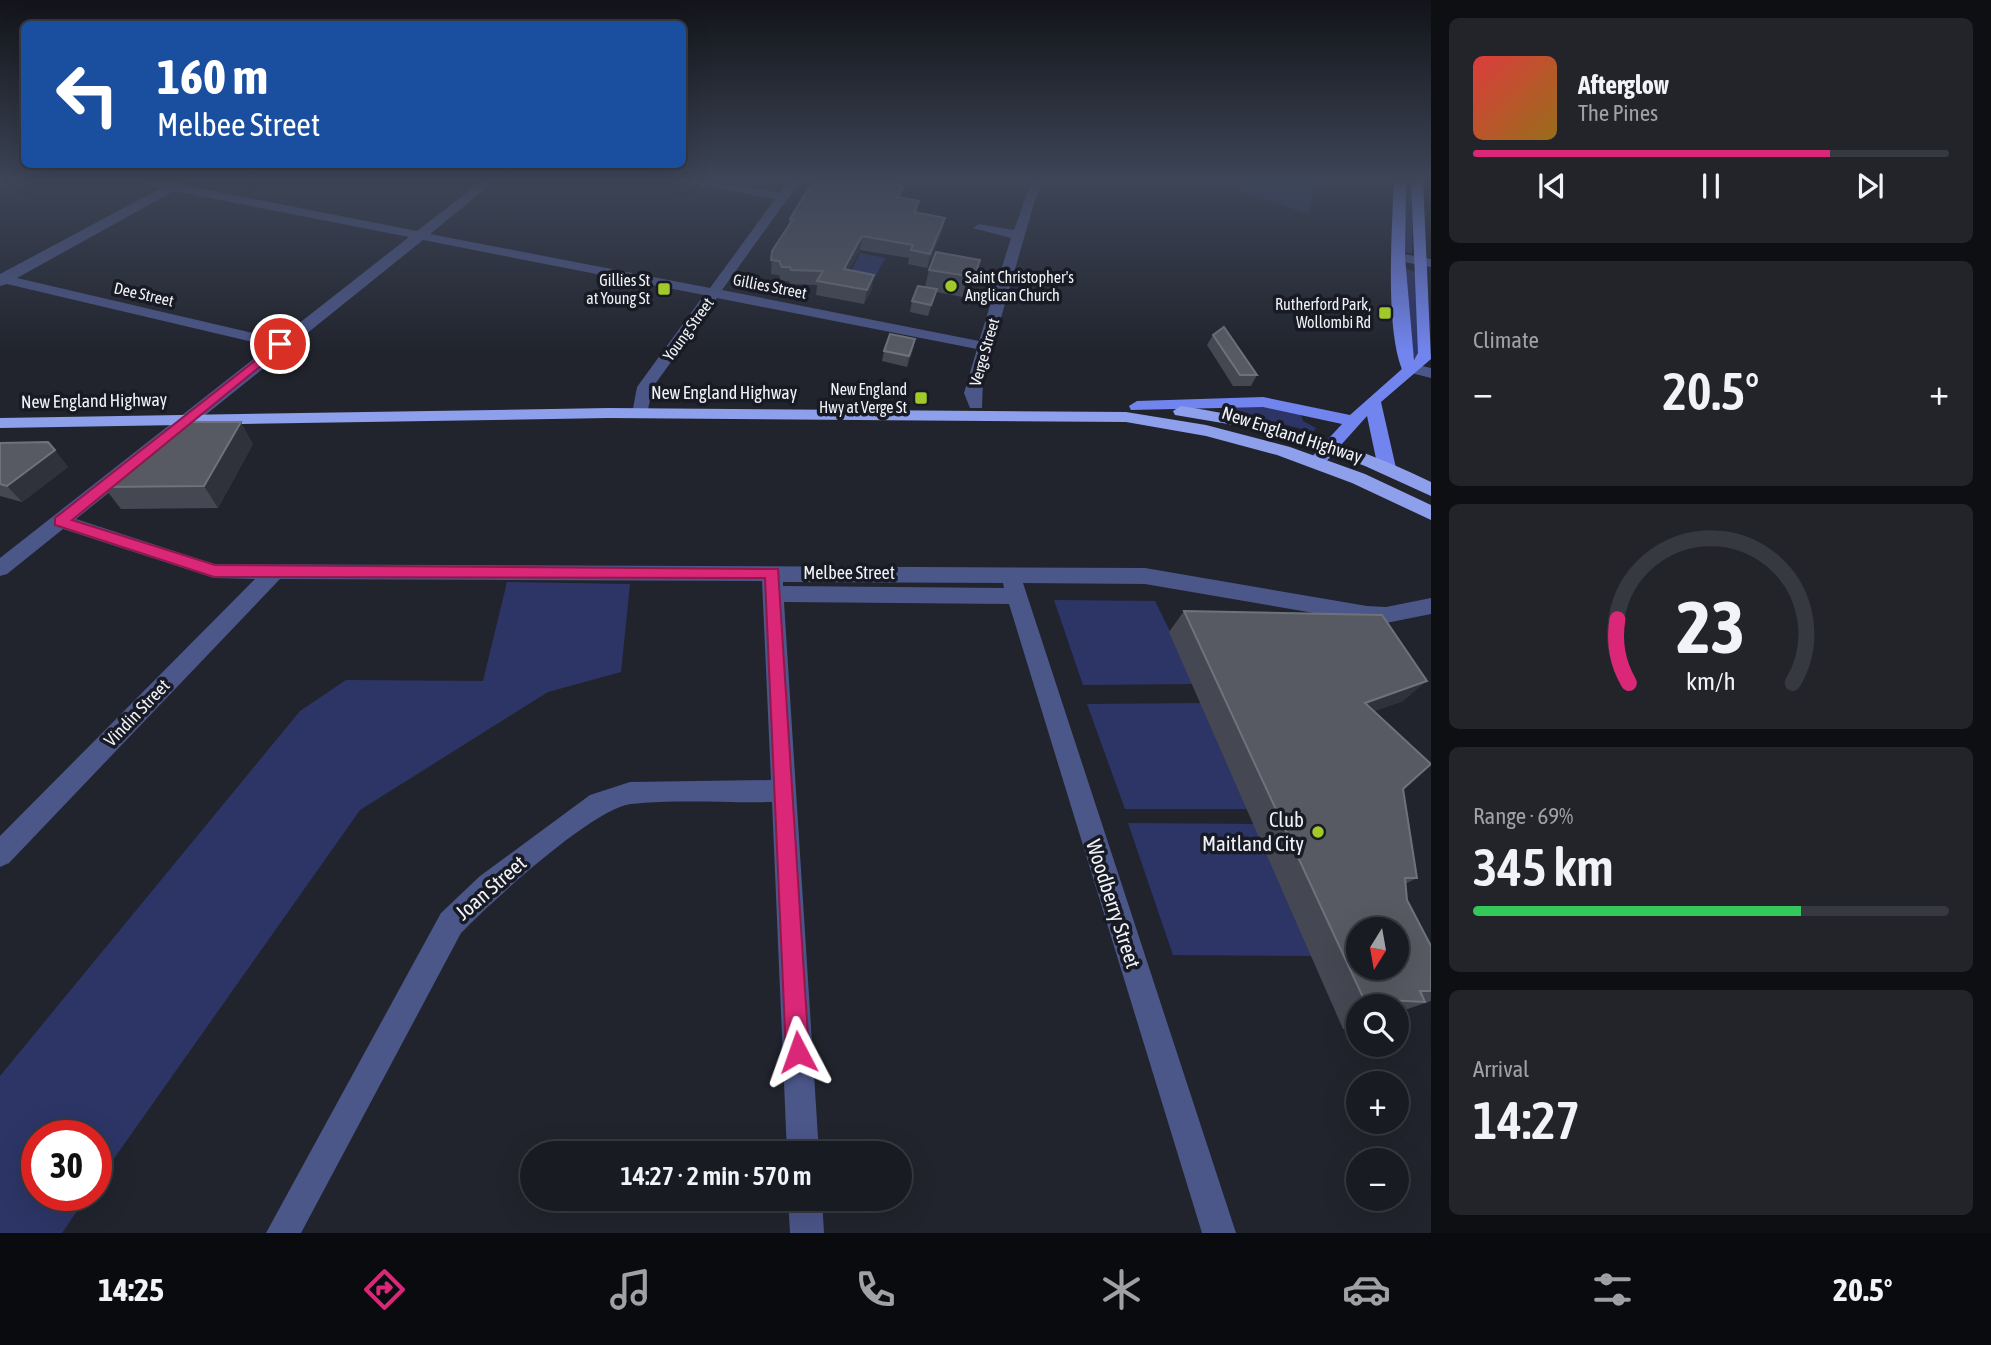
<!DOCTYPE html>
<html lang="en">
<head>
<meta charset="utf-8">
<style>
  body { margin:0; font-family:"Asap Condensed",sans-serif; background:#22242a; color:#f1f3f6; height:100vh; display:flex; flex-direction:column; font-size:26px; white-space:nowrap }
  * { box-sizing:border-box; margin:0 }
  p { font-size:23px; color:#9fa1a5 }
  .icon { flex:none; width:38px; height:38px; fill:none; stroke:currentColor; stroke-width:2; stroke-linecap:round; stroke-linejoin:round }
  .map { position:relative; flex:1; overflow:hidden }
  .details { display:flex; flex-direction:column; gap:18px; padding:18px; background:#0e0f13; width:560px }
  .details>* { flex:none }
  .guide { position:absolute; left:21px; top:21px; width:665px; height:147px; border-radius:10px; box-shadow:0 7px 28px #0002,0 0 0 2px #373940; background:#1a4fa0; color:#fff; overflow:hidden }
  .needle { width:46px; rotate:191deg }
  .buttons { position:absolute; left:1346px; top:917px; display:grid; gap:14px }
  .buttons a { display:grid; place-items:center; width:63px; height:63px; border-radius:50%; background:#191b22; box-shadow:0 7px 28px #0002,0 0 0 2px #373940; font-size:35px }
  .speed { position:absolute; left:21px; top:1120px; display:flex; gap:14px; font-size:35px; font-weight:700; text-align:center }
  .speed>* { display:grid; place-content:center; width:91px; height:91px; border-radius:50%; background:#191b22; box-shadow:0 7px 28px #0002,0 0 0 2px #373940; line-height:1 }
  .speed .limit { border:10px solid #d22; background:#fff; color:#111 }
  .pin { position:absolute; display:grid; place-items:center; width:60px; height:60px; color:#fff; margin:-30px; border:4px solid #fff; border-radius:50%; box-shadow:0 2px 7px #0007 }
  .me { position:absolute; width:77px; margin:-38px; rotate:356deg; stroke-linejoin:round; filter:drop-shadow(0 0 5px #0008) }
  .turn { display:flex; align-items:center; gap:24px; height:147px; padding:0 21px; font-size:32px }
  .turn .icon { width:91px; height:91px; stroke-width:2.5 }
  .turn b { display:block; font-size:49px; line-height:60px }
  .big { font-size:52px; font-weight:600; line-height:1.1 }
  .details .card { flex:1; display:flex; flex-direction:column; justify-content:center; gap:10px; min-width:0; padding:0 24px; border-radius:10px; background:#22242a }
  .details .dial { align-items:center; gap:0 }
  .dial svg { height:182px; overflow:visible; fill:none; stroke:#373940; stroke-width:7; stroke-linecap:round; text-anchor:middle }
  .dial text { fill:#f1f3f6; stroke:none }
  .song { display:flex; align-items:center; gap:21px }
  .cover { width:84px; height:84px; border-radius:10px; background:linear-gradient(135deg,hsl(0 70% 55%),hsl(40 70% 35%)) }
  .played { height:7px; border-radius:4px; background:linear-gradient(90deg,#db2777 75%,#373940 75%) }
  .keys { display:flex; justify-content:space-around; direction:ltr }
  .heat { display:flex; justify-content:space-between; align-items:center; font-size:38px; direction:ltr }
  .charge { height:10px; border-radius:5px; background:linear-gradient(90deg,#34c759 69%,#373940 0) }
  .trip { position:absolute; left:520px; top:1141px; width:392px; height:70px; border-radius:35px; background:#191b22; box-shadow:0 7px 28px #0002,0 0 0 2px #373940; font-weight:600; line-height:70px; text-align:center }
  .dock { display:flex; height:112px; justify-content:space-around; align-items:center; background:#0a0b0e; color:#9fa1a5 }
  .dock .icon { width:49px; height:49px }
  .dock .active { color:#db2777 }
  .dock b { font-size:32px; color:#f1f3f6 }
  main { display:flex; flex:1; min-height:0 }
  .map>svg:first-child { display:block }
  .green { fill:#2d3567 }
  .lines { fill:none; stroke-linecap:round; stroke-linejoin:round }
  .minor { fill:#4b5689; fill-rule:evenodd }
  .major { fill:#7285ef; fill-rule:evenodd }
  .highway { fill:#8e9feb; fill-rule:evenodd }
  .wall { fill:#454852 }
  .shaded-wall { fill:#2f323b }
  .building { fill:#575a63; stroke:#6f727b; stroke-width:2; fill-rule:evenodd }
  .route { fill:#db2777; stroke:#8e194d; stroke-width:2 }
  .poi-dot { fill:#a1c92a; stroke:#181a24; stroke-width:2.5 }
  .labels { text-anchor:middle; stroke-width:7; stroke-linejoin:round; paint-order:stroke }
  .far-poi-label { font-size:16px; fill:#f0f2f8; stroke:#181a24; text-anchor:end }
  .far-street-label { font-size:16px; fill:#f0f2f8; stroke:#181a24 }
  .street-label { font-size:18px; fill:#f0f2f8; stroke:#181a24 }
  .near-poi-label { font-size:21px; fill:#f0f2f8; stroke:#181a24; text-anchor:end }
  .near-street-label { font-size:21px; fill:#f0f2f8; stroke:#181a24 }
</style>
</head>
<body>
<main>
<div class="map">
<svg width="1431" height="1233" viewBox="0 0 1431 1233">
  <rect width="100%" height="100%" fill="#21242d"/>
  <path class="green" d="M1203,180h112l-6,34z
    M1403,180h10l-1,73 -7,-1z
    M860,253l25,5 -13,25 -25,-4z
    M1406,268l9,4 5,75 -4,11 -6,-1 -6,-87z
    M1216,406h48l36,5 3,10 13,7 -3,4z
    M507,582l123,2 -9,88 -73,20 -188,118 -264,374v-48h-59v59h51l-26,38h-62v-157l300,-365 46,-31 137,1z
    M1054,600l101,1 41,83 -113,1z
    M1205,703l49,106h-129l-38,-105z
    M1128,823l132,1 60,132 -147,-1z"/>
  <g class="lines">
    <path class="minor" d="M130,180l46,1 6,4 235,46 66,-51h13l-66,54 280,54 65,-89 -101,-19h28l78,13 9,-13h12l-79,110 257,51 32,-103 -38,-10 6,-4 35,6 18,-50h12l-9,20 -52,180 -1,28h-12l-6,-15 13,-44 -260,-51 -64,89 -7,31h-12l-2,-4 5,-27 67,-92 -281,-55 -347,279 138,45 931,4 222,38 19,1 45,-9v16l-45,9 -19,-1 -222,-38 -122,-1 213,650h-34l-193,-629 -225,-2 35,551h-32l-15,-351c-46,1 -95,-3 -141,2 -39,5 -140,98 -170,129l-160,300h-35l175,-320 39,-37 110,-81 40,-13 141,-2 -9,-199 -482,-2 -271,284 -9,4v-31l255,-257 -41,-1 -151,-49 -56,45 -7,2v-18l270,-212 -263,-62 -7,2v-12l161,-86zM174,191l235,46 -130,102 -262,-61zM783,582l220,1 1,5 -221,-2z
      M1398,253l33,6v8l-38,-7 -2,-3z
      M1409,363l22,5v10l-28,-7 -2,-3z
      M788,1199h34l2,34h-34z"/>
    <path class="major" d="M1394,180h12l-1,77 9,103 4,-7 -7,-173h12l8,179 -50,43 15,66 -3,4h-12l-3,-4 -11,-52 -44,49 -6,2 -9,-6 34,-37 -79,-17 -132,3 -2,-4 8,-5 126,-4 87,18 52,-46c-17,-42 -10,-141 -8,-189z"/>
    <path class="highway" d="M1181,406c88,13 171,37 250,76v14l-66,-30 -61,-23 -58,-16 -71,-12 -2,-4z
      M609,408l517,4 80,13 84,22 75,27 66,31v15l-79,-37 -75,-28 -71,-19 -80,-14 -517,-4 -609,10v-10z"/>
  </g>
  <path class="wall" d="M902,198l17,3 -2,11 28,6 -3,13 -15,37 -19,-4 1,-6 -49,-8 -11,20 23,19 -8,15 -48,-9 1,-10 -27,-1 -1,-3h-8l-2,-6 -8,-1 1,-23 17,-26 1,-6z
    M980,260l-5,20 -7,18 -32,-6 -8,24 -18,-4 2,-11 13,-14 4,-17z
    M1213,335l44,40 -6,11h-18l-26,-41z
    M915,339l-2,11 -6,17 -25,-6 2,-10z
    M48,442l20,25 -46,35 -22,-6v-53z
    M253,444l-35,64 -97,1 -17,-22z
    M1184,611l219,90 -29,10 29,78 14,89 -12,6 2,16 24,46v55l-35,12v-7h-38v23h-15l-174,-397z"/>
  <path class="shaded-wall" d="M945,218l-3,13 -15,37 3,-14z
    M862,236l-2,14 -18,33 2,-14z
    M980,260l-5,20 -7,18 6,-21z
    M874,275l-2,14 -8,15 3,-14z
    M937,289l-3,10 -6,17 3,-11z
    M915,339l-2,11 -6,17 2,-11z
    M241,422l12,22 -35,64 -14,-22z
    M55,450l13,17 -46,35 -15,-16z
    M1427,681l-24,20 -61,21 23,-19z"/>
  <path class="building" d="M818,180h55l31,6 -6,11 21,4 -5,11 31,6 -15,36 -19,-4 2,-5 -51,-9 -18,33 30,6 -7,15 -50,-9 6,-10 -32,-1 -1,-3h-8l-3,-6 -8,-1 1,-9 21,-32h-3l15,-25z
    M936,252l44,8 -6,17 -45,-7z
    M918,286l19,3 -6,16 -19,-4z
    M1224,327l33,48h-17l-27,-40z
    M890,334l25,5 -6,17 -25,-5z
    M179,422h62l-37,64 -100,1 66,-51z
    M48,442l7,8 -48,36 -7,-2v-41z
    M1184,611l198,4 45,66 -62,22 66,61 -28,25 14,89h-12l2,22 24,46v45h-11l5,11 -39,-2 3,6h-22zM1358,929h38v39h-38z"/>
  <linearGradient id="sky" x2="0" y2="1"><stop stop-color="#121419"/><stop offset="0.51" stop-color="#3d4557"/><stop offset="1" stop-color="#3d4557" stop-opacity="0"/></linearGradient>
  <rect width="1431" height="353" fill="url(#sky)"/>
  <path class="route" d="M280,341l6,3 -2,3 -212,173 143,45 563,4 31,483 -3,8 -8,3 -8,-3 -4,-8 -21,-474 -551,-1 -159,-52v-7z"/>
  <g class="poi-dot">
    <circle cx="951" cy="286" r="7"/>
    <rect x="657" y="282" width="14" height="14" rx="3.5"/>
    <rect x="1378" y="306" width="14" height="14" rx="3.5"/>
    <rect x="914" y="391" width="14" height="14" rx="3.5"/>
    <circle cx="1318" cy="832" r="7"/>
  </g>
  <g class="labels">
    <g class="far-poi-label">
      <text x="965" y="283" text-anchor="start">Saint Christopher's<tspan x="965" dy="18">Anglican Church</tspan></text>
      <text x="650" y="286">Gillies St<tspan x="650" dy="18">at Young St</tspan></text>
      <text x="1371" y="310">Rutherford Park,<tspan x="1371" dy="18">Wollombi Rd</tspan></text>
      <text x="907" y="395">New England<tspan x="907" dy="18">Hwy at Verge St</tspan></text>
    </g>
    <g class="far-street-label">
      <text transform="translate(770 286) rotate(11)" y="6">Gillies Street</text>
      <text transform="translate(144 294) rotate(13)" y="6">Dee Street</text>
      <text transform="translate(688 329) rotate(-54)" y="6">Young Street</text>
      <text transform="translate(984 352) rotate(-74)" y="6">Verge Street</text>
    </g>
    <g class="street-label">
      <text x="724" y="399">New England Highway</text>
      <text transform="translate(94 401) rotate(-1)" y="6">New England Highway</text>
      <text transform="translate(1292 435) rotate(18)" y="6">New England Highway</text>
      <text x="849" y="579">Melbee Street</text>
      <text transform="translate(137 713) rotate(-46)" y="6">Vindin Street</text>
    </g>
    <g class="near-poi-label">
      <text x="1304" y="827">Club<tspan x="1304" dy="24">Maitland City</tspan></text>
    </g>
    <g class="near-street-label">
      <text transform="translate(491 888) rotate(-41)" y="7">Joan Street</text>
      <text transform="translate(1113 904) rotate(72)" y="7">Woodberry Street</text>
    </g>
  </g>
</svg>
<div class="buttons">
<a><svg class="needle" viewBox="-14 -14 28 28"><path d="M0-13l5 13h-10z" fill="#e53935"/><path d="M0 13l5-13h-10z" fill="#9fa1a5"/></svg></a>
<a><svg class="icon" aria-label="search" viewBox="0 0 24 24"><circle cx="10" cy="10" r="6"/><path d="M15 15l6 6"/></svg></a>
<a>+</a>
<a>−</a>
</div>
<div class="speed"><div class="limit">30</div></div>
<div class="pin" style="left:280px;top:344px;background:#d93025"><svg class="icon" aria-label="arrive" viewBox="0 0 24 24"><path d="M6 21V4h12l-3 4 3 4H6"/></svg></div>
<svg class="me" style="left:798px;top:1052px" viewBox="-20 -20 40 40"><path d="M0-17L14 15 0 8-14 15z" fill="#db2777" stroke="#fff" stroke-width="4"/></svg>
<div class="trip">14:27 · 2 min · 570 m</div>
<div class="guide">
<div class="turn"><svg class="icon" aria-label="left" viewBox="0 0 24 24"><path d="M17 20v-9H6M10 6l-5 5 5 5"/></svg><div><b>160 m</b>Melbee Street</div></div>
</div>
</div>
<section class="details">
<div class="card">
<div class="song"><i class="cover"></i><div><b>Afterglow</b><p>The Pines</p></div></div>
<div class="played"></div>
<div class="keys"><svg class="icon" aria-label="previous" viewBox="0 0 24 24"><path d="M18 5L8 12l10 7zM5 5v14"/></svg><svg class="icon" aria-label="pause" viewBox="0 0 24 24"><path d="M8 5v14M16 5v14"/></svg><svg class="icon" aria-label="next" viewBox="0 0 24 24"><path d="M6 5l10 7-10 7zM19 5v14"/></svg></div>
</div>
<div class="card"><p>Climate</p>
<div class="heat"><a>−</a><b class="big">20.5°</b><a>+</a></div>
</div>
<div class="card dial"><svg viewBox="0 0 100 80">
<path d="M14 69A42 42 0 1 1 86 69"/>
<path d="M14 69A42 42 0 0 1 9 41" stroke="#db2777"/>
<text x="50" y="56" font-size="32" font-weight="700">23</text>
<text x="50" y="72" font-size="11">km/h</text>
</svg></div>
<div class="card"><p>Range · 69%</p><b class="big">345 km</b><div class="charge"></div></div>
<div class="card"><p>Arrival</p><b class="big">14:27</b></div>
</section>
</main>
<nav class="dock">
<b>14:25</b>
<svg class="icon active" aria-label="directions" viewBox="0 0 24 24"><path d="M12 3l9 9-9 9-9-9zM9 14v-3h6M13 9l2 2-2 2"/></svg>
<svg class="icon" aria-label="music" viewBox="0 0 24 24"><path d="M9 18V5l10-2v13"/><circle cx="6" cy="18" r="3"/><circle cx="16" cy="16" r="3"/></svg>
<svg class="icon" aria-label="phone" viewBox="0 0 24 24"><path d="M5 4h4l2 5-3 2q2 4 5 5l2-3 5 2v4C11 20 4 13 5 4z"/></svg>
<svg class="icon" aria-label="climate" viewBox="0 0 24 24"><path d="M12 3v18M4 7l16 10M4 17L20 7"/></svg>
<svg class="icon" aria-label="car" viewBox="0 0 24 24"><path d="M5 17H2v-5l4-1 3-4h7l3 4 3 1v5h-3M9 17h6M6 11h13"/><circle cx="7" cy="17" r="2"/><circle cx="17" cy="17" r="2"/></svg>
<svg class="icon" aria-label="filters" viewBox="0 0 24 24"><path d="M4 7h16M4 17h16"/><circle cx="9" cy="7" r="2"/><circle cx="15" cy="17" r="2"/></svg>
<b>20.5°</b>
</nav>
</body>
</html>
